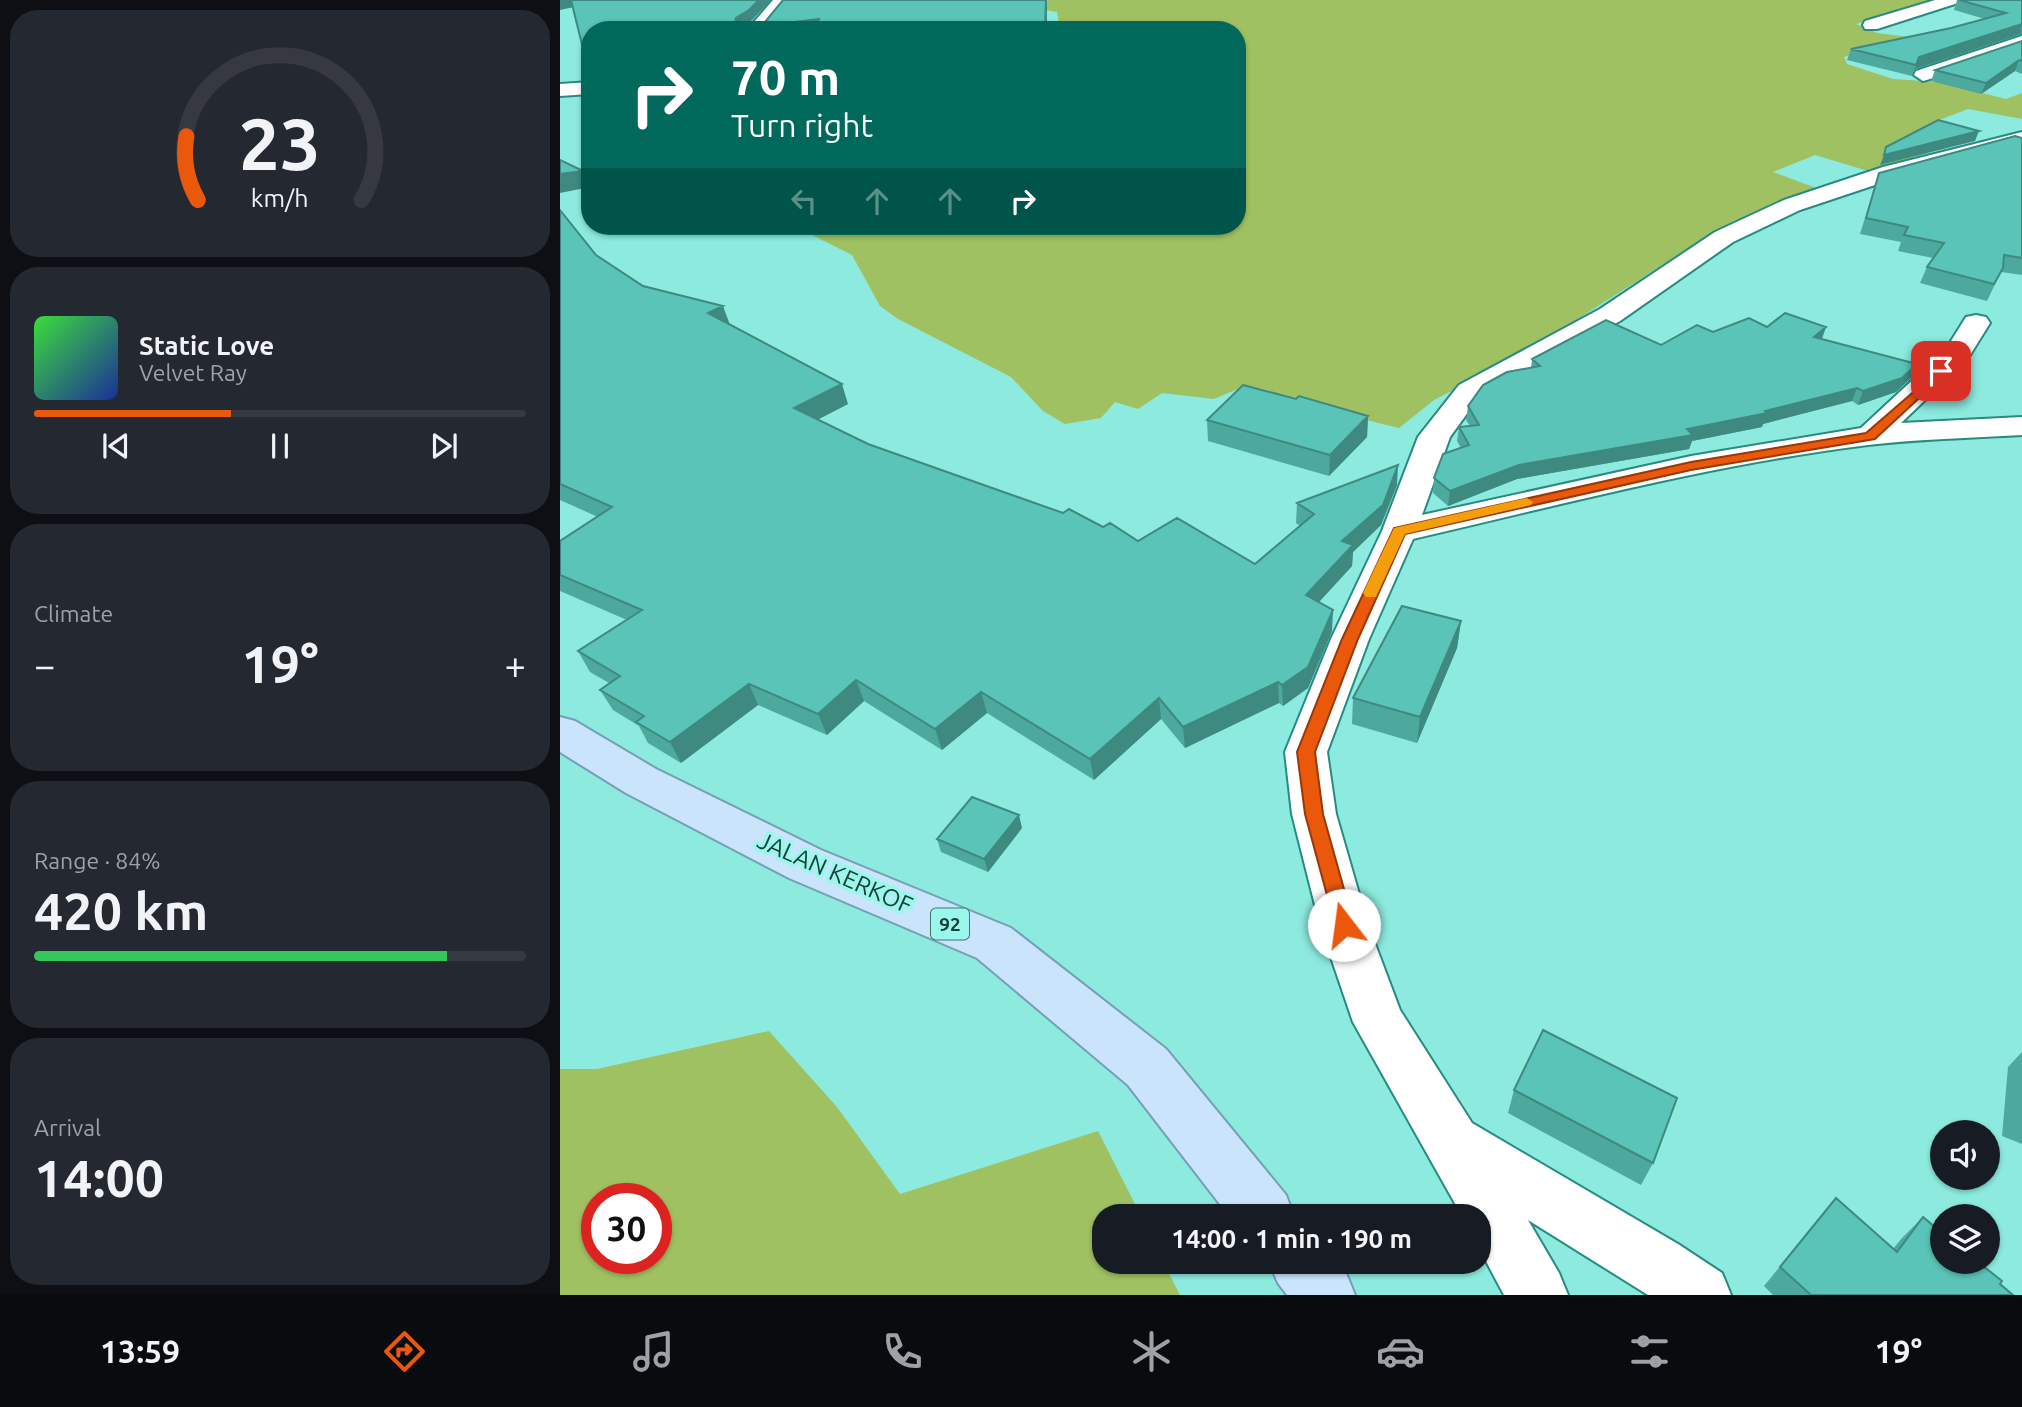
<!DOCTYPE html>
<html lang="en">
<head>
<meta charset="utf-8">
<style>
  body { margin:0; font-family:Ubuntu,sans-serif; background:#242831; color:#f1f3f6; height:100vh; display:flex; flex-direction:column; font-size:26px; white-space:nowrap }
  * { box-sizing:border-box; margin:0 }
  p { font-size:23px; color:#9ea1a6 }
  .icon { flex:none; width:38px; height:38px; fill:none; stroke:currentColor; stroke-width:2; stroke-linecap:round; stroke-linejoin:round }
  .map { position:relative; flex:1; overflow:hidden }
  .details { display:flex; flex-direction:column; gap:10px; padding:10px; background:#0d0f14; width:560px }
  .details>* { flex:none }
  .hud { position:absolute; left:21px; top:21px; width:665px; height:214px; border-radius:28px; box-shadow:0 2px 5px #0004; background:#00695c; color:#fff; overflow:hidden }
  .controls { position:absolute; left:1370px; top:1120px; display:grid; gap:14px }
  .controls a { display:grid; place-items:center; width:70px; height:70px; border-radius:50%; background:#171b24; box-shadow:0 2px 5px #0004; font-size:35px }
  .speed { position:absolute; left:21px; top:1183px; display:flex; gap:14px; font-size:35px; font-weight:700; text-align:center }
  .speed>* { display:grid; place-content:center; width:91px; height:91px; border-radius:50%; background:#171b24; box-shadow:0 2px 5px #0004; line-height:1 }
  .speed .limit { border:10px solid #d22; background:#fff; color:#111 }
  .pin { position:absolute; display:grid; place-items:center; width:60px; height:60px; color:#fff; margin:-30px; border-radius:14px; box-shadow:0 4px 10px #0006 }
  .me { position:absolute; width:77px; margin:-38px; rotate:345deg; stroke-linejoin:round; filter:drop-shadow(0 0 5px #0008) }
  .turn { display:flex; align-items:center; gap:24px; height:147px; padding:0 35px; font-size:32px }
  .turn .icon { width:91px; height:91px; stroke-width:2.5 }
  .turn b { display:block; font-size:49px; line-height:60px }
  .lanes { display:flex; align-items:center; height:66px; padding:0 35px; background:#0003; justify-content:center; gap:35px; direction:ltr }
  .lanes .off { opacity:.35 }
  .big { font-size:52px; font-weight:700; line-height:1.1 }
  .details .tile { flex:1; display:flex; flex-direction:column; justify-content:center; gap:10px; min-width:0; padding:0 24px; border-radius:28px; background:#242831 }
  .details .dial { align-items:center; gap:0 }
  .dial svg { height:182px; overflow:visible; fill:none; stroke:#363941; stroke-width:7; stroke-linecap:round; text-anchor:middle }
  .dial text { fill:#f1f3f6; stroke:none }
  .song { display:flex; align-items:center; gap:21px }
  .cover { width:84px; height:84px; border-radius:10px; background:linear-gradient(135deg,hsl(120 70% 55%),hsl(230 70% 35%)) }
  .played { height:7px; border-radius:4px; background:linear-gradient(90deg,#ea580c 40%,#363941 40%) }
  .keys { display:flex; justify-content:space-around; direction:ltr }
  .heat { display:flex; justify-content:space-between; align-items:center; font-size:38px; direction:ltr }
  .charge { height:10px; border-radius:5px; background:linear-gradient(90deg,#34c759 84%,#363941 0) }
  .trip { position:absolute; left:532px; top:1204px; width:399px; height:70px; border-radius:28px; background:#171b24; box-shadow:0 2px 5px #0004; font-weight:700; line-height:70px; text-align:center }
  .menu { display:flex; height:112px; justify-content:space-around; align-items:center; background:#090b0e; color:#9ea1a6 }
  .menu .icon { width:49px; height:49px }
  .menu .selected { color:#ea580c }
  .menu b { font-size:32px; color:#f1f3f6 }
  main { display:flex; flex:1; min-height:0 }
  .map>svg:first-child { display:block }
  .green { fill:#a0c162; fill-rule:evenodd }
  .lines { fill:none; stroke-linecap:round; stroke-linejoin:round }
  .minor-casing { stroke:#268b81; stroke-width:4 }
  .primary-casing { stroke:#759fb6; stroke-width:4 }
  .minor { fill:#fff; fill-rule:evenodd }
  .primary { fill:#cae4fb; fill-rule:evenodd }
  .wall { fill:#4da99d }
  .shaded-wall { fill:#3e8980 }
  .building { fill:#59c4b7; stroke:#3e8980; stroke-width:2 }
  .route { fill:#ea580c; stroke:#983908; stroke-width:2 }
  .slow { fill:#f59e0b }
  .labels { text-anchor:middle; stroke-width:7; stroke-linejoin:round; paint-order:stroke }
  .shield { fill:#9af7eb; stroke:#407770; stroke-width:2 }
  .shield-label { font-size:19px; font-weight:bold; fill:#19403c }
  .near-street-label { font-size:24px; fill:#19403c; stroke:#9af7eb }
</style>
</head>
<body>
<main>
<section class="details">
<div class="tile dial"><svg viewBox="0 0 100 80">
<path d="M14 69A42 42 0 1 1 86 69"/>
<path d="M14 69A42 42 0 0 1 9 41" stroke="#ea580c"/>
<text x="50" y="56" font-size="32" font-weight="700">23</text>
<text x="50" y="72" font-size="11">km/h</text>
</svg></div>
<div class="tile">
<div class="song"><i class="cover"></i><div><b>Static Love</b><p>Velvet Ray</p></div></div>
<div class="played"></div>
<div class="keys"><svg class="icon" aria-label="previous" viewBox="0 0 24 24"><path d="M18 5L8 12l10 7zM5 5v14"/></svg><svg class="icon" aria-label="pause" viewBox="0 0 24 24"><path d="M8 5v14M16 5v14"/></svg><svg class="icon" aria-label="next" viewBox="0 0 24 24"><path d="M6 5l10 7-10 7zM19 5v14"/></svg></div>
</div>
<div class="tile"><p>Climate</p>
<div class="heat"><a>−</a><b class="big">19°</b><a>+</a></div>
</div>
<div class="tile"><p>Range · 84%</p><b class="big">420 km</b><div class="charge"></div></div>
<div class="tile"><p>Arrival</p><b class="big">14:00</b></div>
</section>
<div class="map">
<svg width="1462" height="1295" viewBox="0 0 1462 1295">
  <rect width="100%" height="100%" fill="#8deade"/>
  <path class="green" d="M488,0h888l-80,24 21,9 32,4 -65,20 3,7 46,15 46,3 67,17 16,-6v26l-54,-10 -34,13 -41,20 35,11 -60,18 -53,-16 -42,17 51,19 -138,59 -165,105 -87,45 -35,28 -161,-39 -24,10 -52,-6 -24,16 -23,-7 -14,16 -36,6 -22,-13 -32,-34 -113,-58 -18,-13 -28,-51 -58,-29h443v-196h-177l-3,-18 -24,-4z
    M209,1031l68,76 63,87 198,-63 43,85h-37v46h59l17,33h-620v-226h37zM37,1199h59v59h-59z"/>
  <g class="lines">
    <g class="minor-casing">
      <path id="minor" d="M213,0h17l-24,30h-26l14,-8z
        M1375,0h25l-2,3 -81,26h-12l-2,-4 2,-4z
        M1462,36v11l-92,32 -7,2 -9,-6 2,-4z
        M30,82v12l-30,2v-12z
        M1462,132v12l-123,33 -99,33 -67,32 -113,79 -141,76 -29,40 -28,78 269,-59 170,-28 85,-79 20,-32 10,-2 10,2 4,6 -23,37 -66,63 121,-6v18c-51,3 -103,4 -154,10 -154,19 -304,59 -455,94l-44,100 -42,113 9,62 32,111 32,85 72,113 206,121 44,29 9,22h-83l-120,-75 31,53 9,22h-64l-25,-47v-32h-17l-109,-194 -33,-97 -28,-111 -7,-62 46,-113 51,-108 36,-94 41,-52 141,-76 115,-77 69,-32 99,-33z"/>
    </g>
    <g class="primary-casing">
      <path id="primary" d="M0,717l15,4 81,48 165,81 190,78 155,121 120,146 8,21h-65l-101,-131 -151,-127 -188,-80 -163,-85 -66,-41z
        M709,1262h67l10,11 9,22h-68l-9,-12z"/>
    </g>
    <use href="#minor" class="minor"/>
    <use href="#primary" class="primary"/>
  </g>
  <path class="wall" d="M0,0h211l-19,20 -3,2h16l282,-22v30h-233l-241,-22z
    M1397,0h65v34l-107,35 -3,7 -65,-16 4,-11 100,-21 34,-9 -31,-9z
    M1462,41v33l-7,-3 -34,23 -50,-13 4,-11z
    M1462,138v137l-21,-3 -14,29 -67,-18 7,-16 6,-9 -35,-7 3,-9 -41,-8 19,-61z
    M0,210l36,45 47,31 87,38 118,80 -31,16 51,24 235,83 35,14 117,23 45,-38 -4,-3 1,-20 100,-18 -16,40 -28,27 -1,14 -33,36 13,29 -24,57 -25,18 -4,-3 -94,45 -24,-29 -67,61 -107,-67 -45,37 -78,-49 -37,34 -69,-30 -77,58 -33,-20 -9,-17 -26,-16 -13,-20 9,-7 -19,-11 -12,-21 49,-31 -67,-29v-50l38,-24 -38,-17z
    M1207,327h59l-4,12 95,25 -5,13 -16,15 -38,13 -6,-4 -89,23 -1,3 -70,14 -3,8 -172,30 -69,27 -15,-13 1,-15 27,-30 -4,-7 2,-14 11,-1 -4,-6 2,-14 63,-38 1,-9 129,-14 52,-13z
    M736,399l72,17 -1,21 -38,39 -121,-35 -1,-21z
    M901,621l-4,27 -40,95 -65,-19 1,-26z
    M462,828l-34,44 -47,-20 -4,-13z
    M1462,1052v92l-20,-8 6,-69z
    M954,1090l139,73 -12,22 -133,-72z
    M1276,1198l57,51 9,-11 21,-21 90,78h-240l-9,-9z"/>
  <path class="shaded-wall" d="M0,0h11l3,7 -14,3z
    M199,0h12l-19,20 -13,8 80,-9 2,9 -10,2h-81l5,-8 1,-4z
    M486,0h1v30l-2,-4z
    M1462,24l-1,10 -106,35 -3,7 7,-19z
    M1459,60l-4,11 -34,23 5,-11z
    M1419,131l-4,10 -95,24 4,-10z
    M23,171l7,16 -30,6v-19z
    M163,306l7,19 -22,-12z
    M1266,327l-5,13 -7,-3z
    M1357,364l-5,13 -16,15 -38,13 5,-14z
    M282,384l6,20 -47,24 -7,-20z
    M1297,388l-5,13 -89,23 -1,3 -70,14 -3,8 -172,30 -69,27 2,-15 69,-26 168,-36z
    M808,416l-1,21 -38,39 1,-21z
    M838,465l-1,20 -16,40 -28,27 -1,14 -46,50v-21l36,-54z
    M773,610l-1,21 -24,57 -25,18 -1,-21z
    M901,621l-4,27 -40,95 3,-26z
    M296,680l8,21 -37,34 -9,-21z
    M718,682l1,21 -94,45 -2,-21z
    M189,684l9,21 -77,58 -11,-21z
    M421,692l6,21 -45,37 -7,-21z
    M599,698l2,21 -67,61 -4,-21z
    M459,815l3,13 -34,44 -4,-13z"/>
  <path class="building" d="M11,0h188l-10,10 -13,8 -1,4h30l18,-22h263l-1,26 -60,4h-171l5,-11 -89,11h-140v47z
    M1399,0h63v24l-103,33 -3,8 -65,-16 100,-21 55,-15z
    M1462,41v20l-3,-1 -33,23 -51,-13z
    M1378,120l41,11 -95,24 2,-8z
    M1455,136l7,2v120l-18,-3 -1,13 -9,16 -67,-17 17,-24 -40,-8 4,-8 -42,-9 13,-45z
    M0,160l23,11 -23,3z
    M0,210l36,45 47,31 80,20 -15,7 134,71 -48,24 74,36 195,69 6,-4 34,18 7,-4 28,18 39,-23 78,46 59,-50 -17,-11 101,-38 -15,40 -41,36 11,4 -47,50 27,15 -25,57 -26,18 -4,-3 -95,45 -24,-29 -69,61 -109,-67 -46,37 -79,-49 -38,34 -69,-30 -79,58 -34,-20 8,-6 -44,-26 20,-14 -42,-25 64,-41 -82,-35v-34l52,-34 -52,-23z
    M1225,313l41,14 -12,10 103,27 -15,14 -39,13 -6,-3 -92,23 2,2 -80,16 6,6 -174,30 -69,26 -16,-13 9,-24 26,-9 -10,-18 20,-2 -11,-19 15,-21 24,-13 33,-6 -8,-7 74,-39 55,25 36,-20 16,7 36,-14 18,9z
    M683,385l53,14 3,-3 69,20 -38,39 -123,-35z
    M842,606l59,15 -41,96 -67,-19z
    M412,797l47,18 -35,44 -47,-20z
    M983,1030l134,68 -24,65 -139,-73z
    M1276,1198l61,54 26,-35 19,16v29h36l24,19 -2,3 13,11h-202l-31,-28z"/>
  <path class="route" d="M1381,368l4,1v5l-70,65 -184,31 -286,64 -47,105 -43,113 8,62 31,111 -3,7 -7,2 -7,-2 -32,-118 -8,-62 45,-113 52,-111 297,-66 175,-29z"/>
  <path class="slow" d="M967,498l6,4 -2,3 -126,29 -29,63h-10l-3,-4 31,-65z"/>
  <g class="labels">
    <rect class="shield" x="371" y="908.5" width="38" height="31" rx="5"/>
    <g class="shield-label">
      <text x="390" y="931">92</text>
    </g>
    <g class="near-street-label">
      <text transform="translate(275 873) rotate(24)" y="8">JALAN KERKOF</text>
    </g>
  </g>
</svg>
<div class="controls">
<a><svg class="icon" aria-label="sound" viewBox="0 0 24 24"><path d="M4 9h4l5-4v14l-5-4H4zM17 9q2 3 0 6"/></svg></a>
<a><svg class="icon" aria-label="layers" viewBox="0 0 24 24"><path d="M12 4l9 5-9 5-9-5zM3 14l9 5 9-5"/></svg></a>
</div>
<div class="speed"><div class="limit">30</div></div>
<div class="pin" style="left:1381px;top:371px;background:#d93025"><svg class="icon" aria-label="arrive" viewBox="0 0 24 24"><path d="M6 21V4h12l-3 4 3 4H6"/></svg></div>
<svg class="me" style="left:784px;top:925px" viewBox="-20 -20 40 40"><circle r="19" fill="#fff"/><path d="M0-13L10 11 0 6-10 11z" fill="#ea580c"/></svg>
<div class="trip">14:00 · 1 min · 190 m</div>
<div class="hud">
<div class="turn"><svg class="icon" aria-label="right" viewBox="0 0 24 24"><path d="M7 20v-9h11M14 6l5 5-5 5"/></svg><div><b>70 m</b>Turn right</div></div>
<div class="lanes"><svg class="icon off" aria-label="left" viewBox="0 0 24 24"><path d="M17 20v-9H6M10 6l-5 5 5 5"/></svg><svg class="icon off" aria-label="ahead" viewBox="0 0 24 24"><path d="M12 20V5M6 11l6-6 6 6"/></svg><svg class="icon off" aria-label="ahead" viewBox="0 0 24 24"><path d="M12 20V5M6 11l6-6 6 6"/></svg><svg class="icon" aria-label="right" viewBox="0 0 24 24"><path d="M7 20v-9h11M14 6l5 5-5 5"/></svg></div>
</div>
</div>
</main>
<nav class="menu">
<b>13:59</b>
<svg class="icon selected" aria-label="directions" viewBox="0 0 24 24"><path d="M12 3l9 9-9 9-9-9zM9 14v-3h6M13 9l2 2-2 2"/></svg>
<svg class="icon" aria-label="music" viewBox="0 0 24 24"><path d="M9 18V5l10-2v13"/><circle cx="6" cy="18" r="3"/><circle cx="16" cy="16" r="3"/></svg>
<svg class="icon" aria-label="phone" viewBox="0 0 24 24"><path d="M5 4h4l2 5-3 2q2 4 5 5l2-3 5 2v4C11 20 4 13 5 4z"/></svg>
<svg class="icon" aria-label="climate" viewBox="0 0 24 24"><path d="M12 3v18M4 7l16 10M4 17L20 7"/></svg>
<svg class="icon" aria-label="car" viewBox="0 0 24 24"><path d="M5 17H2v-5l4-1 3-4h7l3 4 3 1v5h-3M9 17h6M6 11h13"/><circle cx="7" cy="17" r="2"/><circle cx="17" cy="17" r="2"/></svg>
<svg class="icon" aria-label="filters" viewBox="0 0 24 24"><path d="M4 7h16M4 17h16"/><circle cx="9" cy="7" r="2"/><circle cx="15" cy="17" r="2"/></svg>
<b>19°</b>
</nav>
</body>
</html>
